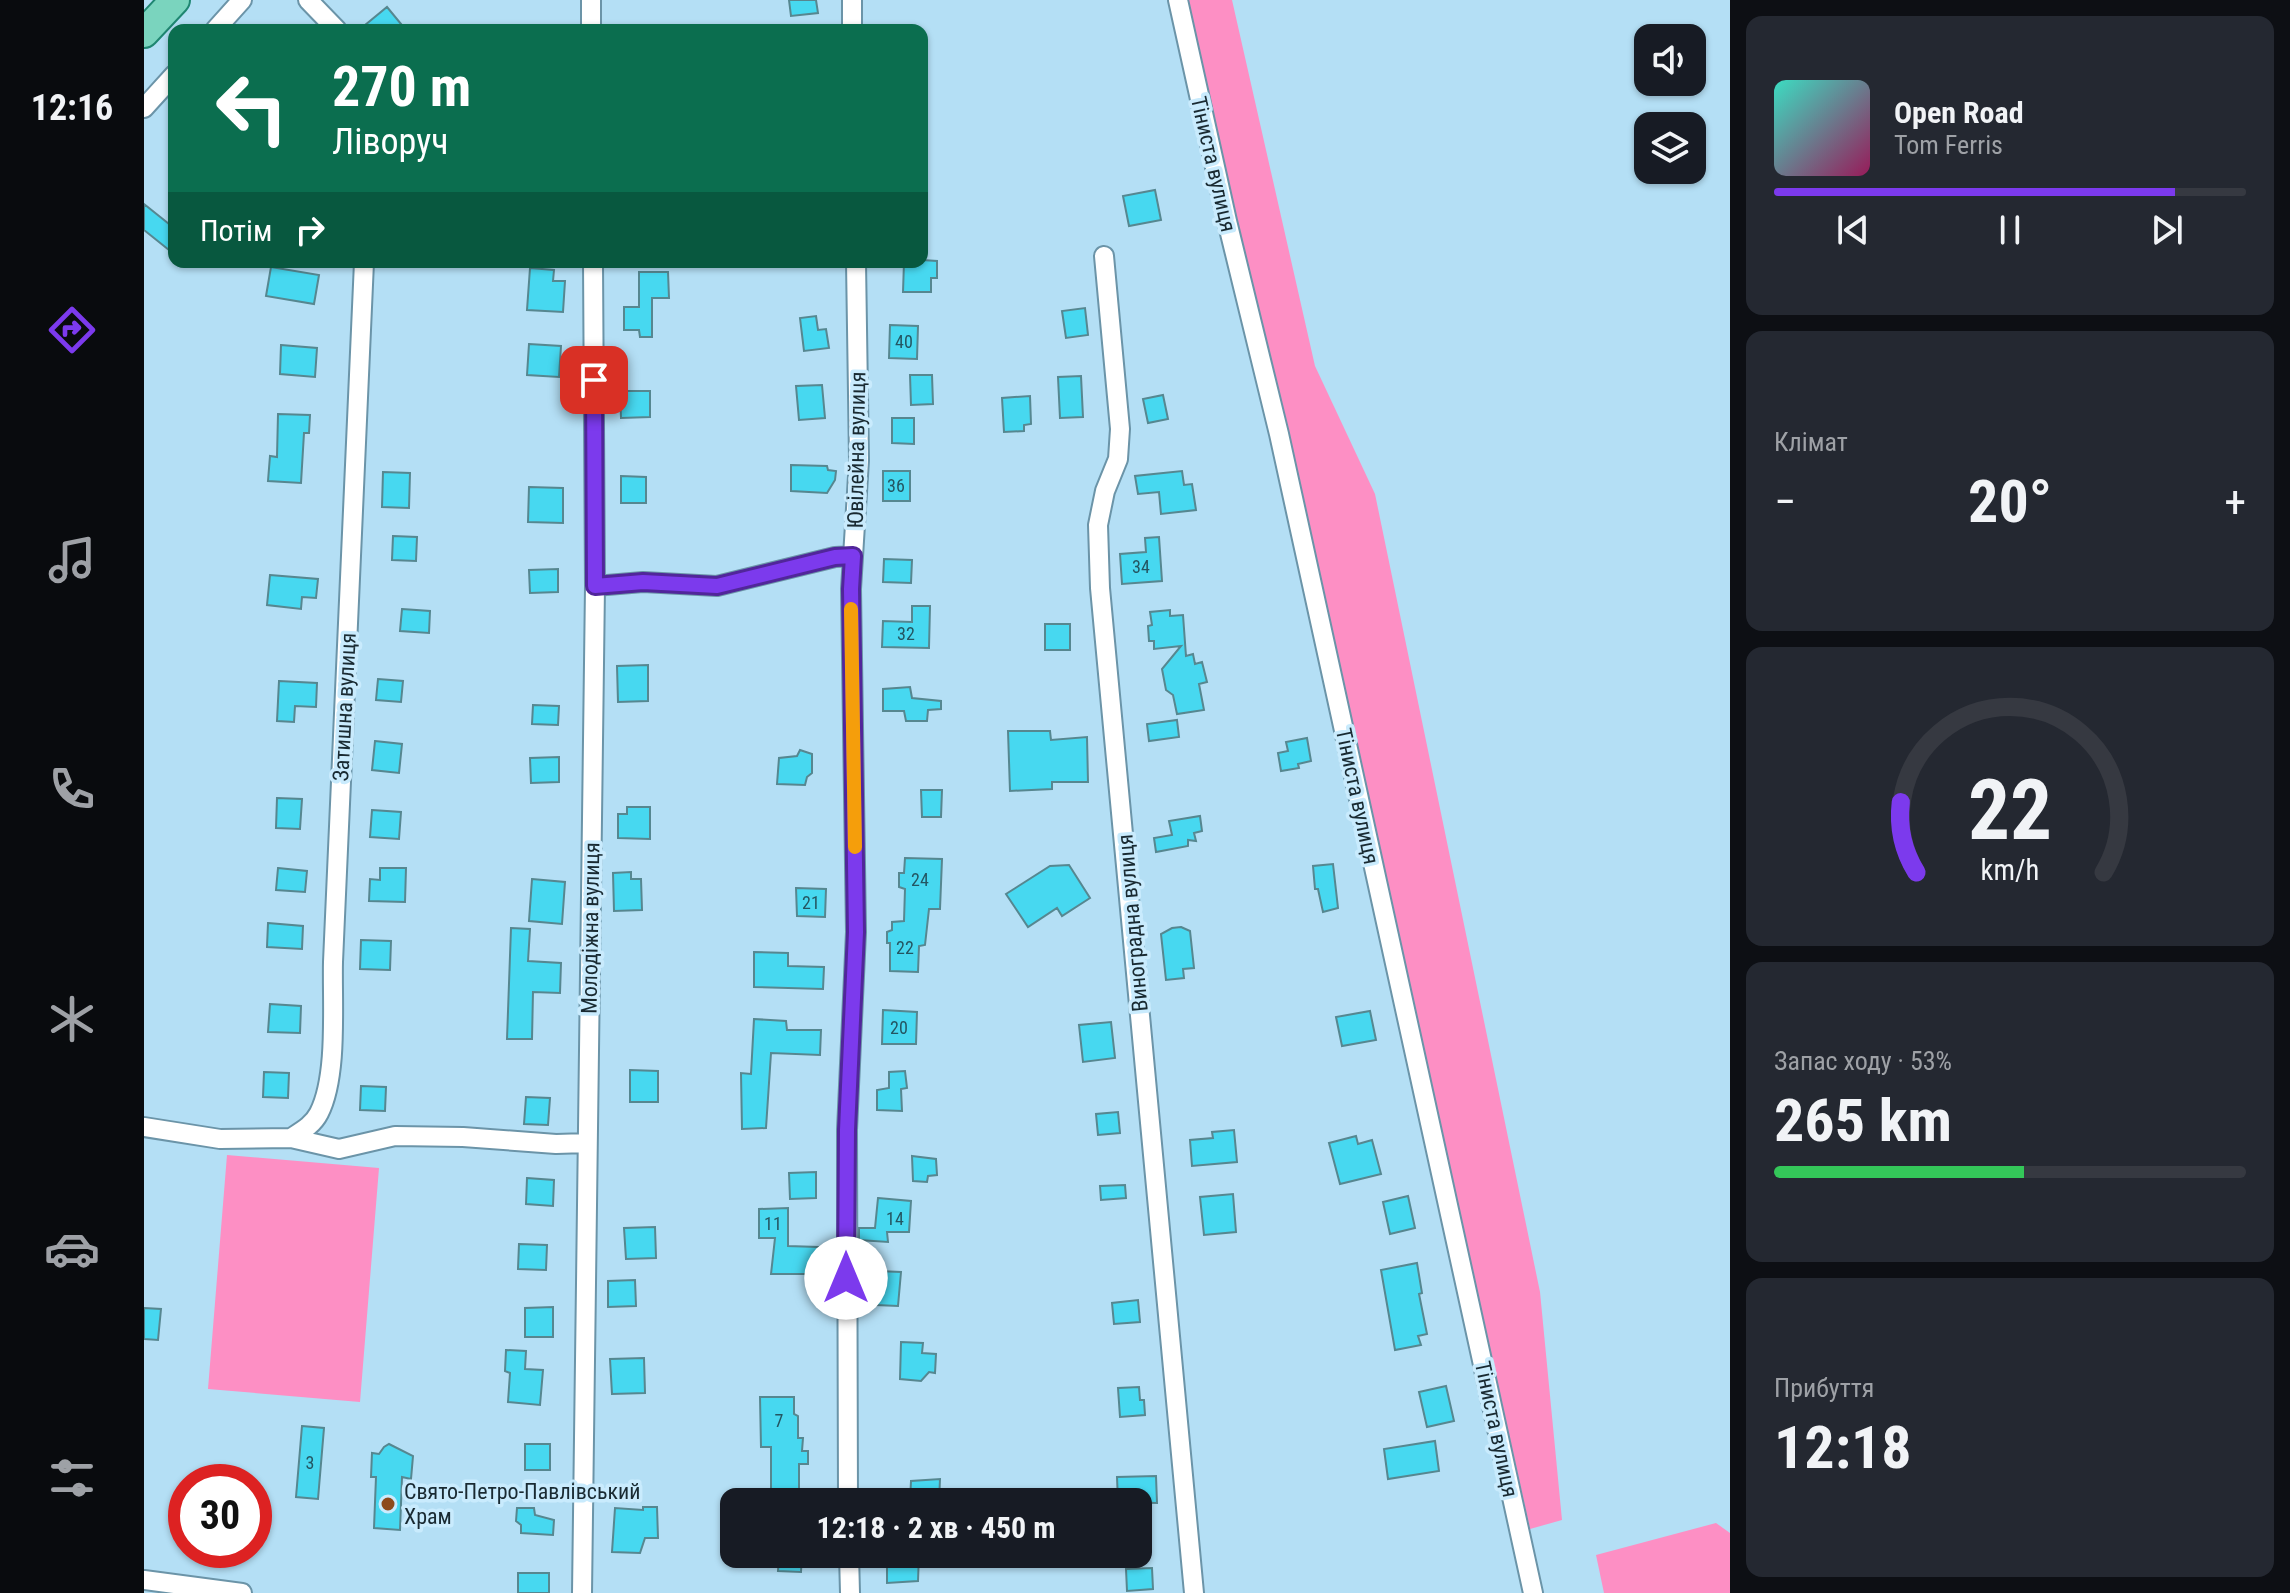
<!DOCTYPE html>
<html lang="uk">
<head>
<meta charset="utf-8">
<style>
  body { margin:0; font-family:"Roboto Condensed",sans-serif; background:#242831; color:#f1f3f6; height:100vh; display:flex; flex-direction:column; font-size:30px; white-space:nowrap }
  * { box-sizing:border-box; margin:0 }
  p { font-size:26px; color:#9ea1a6 }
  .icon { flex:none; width:44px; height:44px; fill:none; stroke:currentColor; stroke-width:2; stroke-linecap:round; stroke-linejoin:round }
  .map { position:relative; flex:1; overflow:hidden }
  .drawer { display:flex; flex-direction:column; gap:16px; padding:16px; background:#0d0f14; width:560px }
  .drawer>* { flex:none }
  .banner { position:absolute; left:24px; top:24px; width:760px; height:244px; border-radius:16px; box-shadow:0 2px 6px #0004; background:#0b6e4f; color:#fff; overflow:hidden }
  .tools { position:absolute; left:1490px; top:24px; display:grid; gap:16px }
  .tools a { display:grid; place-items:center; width:72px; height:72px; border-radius:16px; background:#171b24; box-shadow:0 2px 6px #0004; font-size:40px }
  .speed { position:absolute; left:24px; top:1464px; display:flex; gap:16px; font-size:40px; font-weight:700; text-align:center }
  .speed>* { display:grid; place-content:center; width:104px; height:104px; border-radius:50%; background:#171b24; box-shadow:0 2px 6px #0004; line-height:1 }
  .speed .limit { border:12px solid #d22; background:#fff; color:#111 }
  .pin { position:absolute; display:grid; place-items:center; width:68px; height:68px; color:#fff; margin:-34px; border-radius:16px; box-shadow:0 4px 12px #0006 }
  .me { position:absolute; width:88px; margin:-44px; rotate:0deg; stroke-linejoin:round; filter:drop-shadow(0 0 6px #0008) }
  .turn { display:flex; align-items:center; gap:28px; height:168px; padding:0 32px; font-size:36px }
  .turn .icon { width:104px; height:104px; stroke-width:2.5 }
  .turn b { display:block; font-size:56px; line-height:68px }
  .then { display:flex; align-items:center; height:76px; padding:0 32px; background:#0003; gap:16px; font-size:30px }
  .big { font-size:60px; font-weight:700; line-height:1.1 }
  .drawer .card { flex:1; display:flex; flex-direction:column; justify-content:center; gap:12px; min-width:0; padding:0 28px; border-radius:16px; background:#242831 }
  .drawer .dial { align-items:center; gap:0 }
  .dial svg { height:208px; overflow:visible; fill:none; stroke:#363941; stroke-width:7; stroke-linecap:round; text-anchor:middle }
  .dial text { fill:#f1f3f6; stroke:none }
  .song { display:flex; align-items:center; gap:24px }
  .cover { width:96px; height:96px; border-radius:12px; background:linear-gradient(135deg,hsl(170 70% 55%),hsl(330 70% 35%)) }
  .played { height:8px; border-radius:4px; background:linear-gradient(90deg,#7c3aed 85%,#363941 85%) }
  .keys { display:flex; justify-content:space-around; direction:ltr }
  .heat { display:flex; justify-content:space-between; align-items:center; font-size:44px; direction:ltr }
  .charge { height:12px; border-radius:6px; background:linear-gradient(90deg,#34c759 53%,#363941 0) }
  .trip { position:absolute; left:576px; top:1488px; width:432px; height:80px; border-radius:16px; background:#171b24; box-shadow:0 2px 6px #0004; font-weight:700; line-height:80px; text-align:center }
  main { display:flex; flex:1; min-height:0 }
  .menu { display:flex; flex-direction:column; width:144px; justify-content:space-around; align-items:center; background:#090b0e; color:#9ea1a6 }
  .menu .icon { width:56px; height:56px }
  .menu .active { color:#7c3aed }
  .menu b { font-size:36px; color:#f1f3f6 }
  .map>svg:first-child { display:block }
  .green { fill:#fd8fc4 }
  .building { fill:#47d8f0; stroke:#568790; stroke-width:2 }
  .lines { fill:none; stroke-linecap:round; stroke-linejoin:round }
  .minor-casing { stroke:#6b94a8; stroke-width:22 }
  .primary-casing { stroke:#1f8671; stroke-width:32 }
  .minor { stroke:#fff; stroke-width:18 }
  .primary { stroke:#7ad4be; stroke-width:28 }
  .route-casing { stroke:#51269a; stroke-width:20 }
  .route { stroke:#7c3aed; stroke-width:14 }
  .slow { stroke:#f59e0b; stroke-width:14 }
  .poi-dot { fill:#8d4a1c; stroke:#c9ebfd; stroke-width:3 }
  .labels { text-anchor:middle; stroke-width:7; stroke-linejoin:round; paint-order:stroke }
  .number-label { font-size:18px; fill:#245662 }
  .street-label { font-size:22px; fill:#192a32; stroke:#c9ebfd }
  .poi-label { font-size:22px; fill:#192a32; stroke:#c9ebfd; text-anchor:start }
</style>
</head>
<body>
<main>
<nav class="menu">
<b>12:16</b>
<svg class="icon active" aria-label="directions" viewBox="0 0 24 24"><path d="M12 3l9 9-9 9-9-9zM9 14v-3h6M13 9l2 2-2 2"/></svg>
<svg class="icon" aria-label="music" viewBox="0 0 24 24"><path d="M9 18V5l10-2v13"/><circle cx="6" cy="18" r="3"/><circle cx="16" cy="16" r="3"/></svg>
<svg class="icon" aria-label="phone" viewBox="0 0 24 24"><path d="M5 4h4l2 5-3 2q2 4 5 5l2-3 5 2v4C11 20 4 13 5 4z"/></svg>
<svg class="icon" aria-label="climate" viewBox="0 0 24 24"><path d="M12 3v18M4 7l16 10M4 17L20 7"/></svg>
<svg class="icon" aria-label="car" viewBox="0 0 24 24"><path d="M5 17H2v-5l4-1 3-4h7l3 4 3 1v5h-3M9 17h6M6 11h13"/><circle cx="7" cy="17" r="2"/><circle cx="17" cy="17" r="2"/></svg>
<svg class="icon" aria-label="filters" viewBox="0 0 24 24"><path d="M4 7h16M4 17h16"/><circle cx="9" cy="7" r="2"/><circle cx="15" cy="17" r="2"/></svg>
</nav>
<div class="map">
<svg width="1586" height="1593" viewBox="0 0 1586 1593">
  <rect width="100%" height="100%" fill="#b4dff5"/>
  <path class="green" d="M1043,0h45l83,366 60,128 165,798 22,228 -32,9 -244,-1098z
    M83,1155l152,13 -19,234 -152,-13z
    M1572,1523l14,10v60h-126l-8,-38z"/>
  <path class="building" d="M645,0h27l2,13 -27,3z
    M243,7l19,23h-47z
    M1011,190l6,30 -32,6 -6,-30z
    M0,204l30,24v26l-30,-24z
    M778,260l15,1v17h-6v14h-28l1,-30z
    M127,267l48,8 -5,29 -48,-8z
    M386,268l24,2 -1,11h12l-2,31 -36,-2z
    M495,272h29l1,26h-17v39h-12l-1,-7h-15v-23h15z
    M941,308l3,27 -22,3 -4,-27z
    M672,316l2,14 8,-1 3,19 -25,3 -4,-33z
    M746,325l28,1 -1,33 -28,-1z
    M385,344l32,2 -2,31 -32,-2z
    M137,345l36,3 -2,29 -35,-3z
    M766,375h22l1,29 -22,1z
    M937,376l2,41 -23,1 -2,-41z
    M678,385l3,33 -26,2 -3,-34z
    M476,391h30v26l-29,1z
    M1019,395l5,24 -20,4 -5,-24z
    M886,396l1,28 -7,1v6l-20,1 -2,-34z
    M134,414l32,1 -1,18h-5l-3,50 -33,-2 2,-25 7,1z
    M748,418h22v26l-22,-1z
    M647,465l36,1 1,4 8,1 -1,9 -8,13 -36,-2z
    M739,471h27v30h-27z
    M1038,471l2,14 8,-1 4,26 -35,4 -2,-22 -21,2 -3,-18z
    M239,472l27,1 -1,35 -27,-1z
    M477,476l25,1v26h-25z
    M385,487l34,1v35l-35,-1z
    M249,536l24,1 -1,24 -24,-1z
    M1015,537l3,44 -40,3 -2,-30 26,-2 -1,-14z
    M740,559l28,1 -1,23 -28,-1z
    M414,569v23l-28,1 -1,-23z
    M126,575l48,4 -2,19 -14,-1 -1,12 -34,-4z
    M768,606h18l-1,42 -47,-1 1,-26 29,1z
    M258,609l28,2 -1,22 -29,-2z
    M1026,610v6l13,-1 3,41 7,-2 2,10 7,-2 5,20 -8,2 5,26 -27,4 -4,-19 -7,-5 -4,-21 19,-23 -27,3v-8h-5l-1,-15 4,-1 -2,-13z
    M901,624h25v26h-25z
    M504,665v36l-30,1 -1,-36z
    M234,679l25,2 -2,21 -25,-2z
    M135,681l38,2 -1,24 -21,-1 -1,16 -17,-1z
    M766,687l2,11 29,3v8l-13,1 -1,11h-21l-2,-10h-21v-22z
    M389,705l26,1 -1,19 -26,-1z
    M1033,720l2,17 -30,4 -2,-17z
    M864,731h42l1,9 36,-3 1,45h-36v7l-42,2z
    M1163,738l4,23 -13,3 1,4 -18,3 -3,-18 10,-2 -2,-9z
    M231,741l27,3 -3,29 -27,-3z
    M656,750l12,4v19l-5,4 -2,8 -28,-1 2,-26 18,-2z
    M415,757v25l-28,1 -1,-25z
    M777,790h21l-1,27h-19z
    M133,798l25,1 -2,30 -24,-1z
    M483,807h23v32l-32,-1v-24h9z
    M228,810l29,2 -2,27 -29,-2z
    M1056,816l2,15 -8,2 2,8 -8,-1v6l-32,6 -2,-14 18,-3 -3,-14z
    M761,858l37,1 -2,50h-11l-4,36 -6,1 -1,26 -28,-1v-28h-3v-11l5,-2v-8l12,-1 1,-32 -6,-2v-14h5z
    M1189,864l5,44 -15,4 -5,-23h-3l-2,-23z
    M925,865l21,33 -28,18 -5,-8 -29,19 -22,-33 44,-28z
    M134,868l29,3 -2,21 -29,-2z
    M236,868h26l-1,34 -36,-1 1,-22 10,1z
    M487,872v7h10l1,31 -28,1 -1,-38z
    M388,879l33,3 -3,42 -33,-3z
    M652,888l30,1 -1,28 -28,-1z
    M124,923l35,3 -1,23 -35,-2z
    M1037,927l9,4 4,37 -11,1 1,9 -18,2 -5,-46 11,-6z
    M367,928l19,1 -2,32 33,2 -1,30 -27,-1 -1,47h-25z
    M217,940l30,1 -1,29 -30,-1z
    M610,952l34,1v13l36,1 -1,22 -69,-2z
    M126,1004l31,2 -1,27 -32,-1z
    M739,1010l34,2 -1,32h-34z
    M1226,1011l6,29 -34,6 -6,-29z
    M610,1019l32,2 1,9h34l-1,25 -49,-2 -5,75 -24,1 -1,-56 10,1z
    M967,1022l4,36 -32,4 -4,-37z
    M486,1070l28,1v31h-28z
    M761,1071l2,17 -6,1 1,22 -25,-1v-20l12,-2v-16z
    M120,1072l25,1 -1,25 -25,-1z
    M217,1086l25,1 -1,24 -25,-1z
    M382,1097l24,1 -2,27 -24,-1z
    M974,1112l2,21 -22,2 -2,-21z
    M1090,1130l3,32 -45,4 -2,-26 23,-2 -1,-6z
    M1212,1136l2,8 14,-4 9,34 -41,10 -11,-41z
    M768,1156l24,3 1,16 -9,1 -1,6 -14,-1z
    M672,1172v26l-26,1 -1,-26z
    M383,1178l27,2 -1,26 -27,-2z
    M981,1185l1,13 -25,2 -1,-14z
    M1089,1194l3,38 -32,3 -4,-38z
    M1264,1196l7,32 -25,6 -7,-32z
    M734,1198l33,3 -2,31h-22l1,10 -29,-2v-12h16z
    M644,1208v38l30,1 -1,27h-46l4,-36h-16v-29z
    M511,1227l1,31 -30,1 -2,-31z
    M375,1244l28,1 -1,25 -28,-1z
    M1273,1263l5,30 -3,1 8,40 -9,2 3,9 -26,5 -14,-80z
    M733,1271l24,1 -3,34 -22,-1z
    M491,1280l1,26 -28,1v-26z
    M994,1300l2,22 -26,2 -2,-21z
    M409,1307v30h-28v-29z
    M0,1308l17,1 -3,31 -14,-1z
    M757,1342l22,1 -1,10 14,1 -1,19 -6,-1 -8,9 -21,-2z
    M362,1350l20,1 -1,18 18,1 -3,35 -32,-3 2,-29 -5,-2z
    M500,1358l1,35 -33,1 -2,-35z
    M1302,1386l8,35 -27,6 -8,-35z
    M995,1387l1,13h4l1,15 -25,2 -2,-29z
    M616,1397h34v17l4,2v22h5l-1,13h6v13h-9v32h-28v-49h-10z
    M158,1426l22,2 -6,71 -22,-2z
    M1291,1441l4,30 -51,8 -4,-30z
    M245,1444l24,12 -2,23 -9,-2 -2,53 -26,-2 2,-51h-5l1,-24 7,1 5,-7z
    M381,1444h25v26h-25z
    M1012,1476l1,27 -39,-1 -1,-25z
    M796,1479l-1,23h-29l1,-21z
    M499,1507h14l1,31h-13l-5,15 -28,-1 3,-44 28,2z
    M373,1508h17l1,7 19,5 -1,15 -32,-2v-8l-5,-4z
    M635,1554h23l-1,18 -23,-1z
    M743,1554h32l-1,27 -31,2z
    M1008,1568l1,21 -26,2 -1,-22z
    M374,1573h31v20h-31z"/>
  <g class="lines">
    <g class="minor-casing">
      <path id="minor" d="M164,0l29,30
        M447,0v30
        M708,0v30
        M1034,0l49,221 52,213 254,1159
        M71,30l27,-30
        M0,108l30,-33
        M960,256l16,173 -2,30 -13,32 -7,34 2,63 94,1005
        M451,586l48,-4 74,4 118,-29 18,-1
        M0,1127l76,12 71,-1 48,11 56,-13 68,1 93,7 31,-1
        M147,1138c11,-7 22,-13 28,-25 19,-37 13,-109 14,-151l31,-700
        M704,1502l-1,-372 9,-198 -5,-343 8,-129 -3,-198
        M705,1554l1,39
        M0,1580l98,13
        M438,1593l13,-1007 -2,-324"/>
    </g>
    <g class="primary-casing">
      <path id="primary" d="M0,33l31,-33"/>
    </g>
    <use href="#minor" class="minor"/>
    <use href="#primary" class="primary"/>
  </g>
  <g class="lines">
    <g class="route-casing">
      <path id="route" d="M450,380l1,206 48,-4 74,4 118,-29 18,-1 -2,33 5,343 -9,198 -1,148"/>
    </g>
    <use href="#route" class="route"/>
    <path class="slow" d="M707,609l4,238"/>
  </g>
  <circle class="poi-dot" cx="244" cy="1504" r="8"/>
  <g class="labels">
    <g class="number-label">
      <text x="760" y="348">40</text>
      <text x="752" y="492">36</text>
      <text x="997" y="573">34</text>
      <text x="762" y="640">32</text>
      <text x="776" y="886">24</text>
      <text x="667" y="909">21</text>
      <text x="761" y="954">22</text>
      <text x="755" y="1034">20</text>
      <text x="751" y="1225">14</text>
      <text x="629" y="1230">11</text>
      <text x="635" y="1427">7</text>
      <text x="166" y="1469">3</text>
    </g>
    <g class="street-label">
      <text transform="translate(1070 164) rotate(77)" y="8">Тіниста вулиця</text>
      <text transform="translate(712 450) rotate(-89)" y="8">Ювілейна вулиця</text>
      <text transform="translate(200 707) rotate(-87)" y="8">Затишна вулиця</text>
      <text transform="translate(1214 796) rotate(78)" y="8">Тіниста вулиця</text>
      <text transform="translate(988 923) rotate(-95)" y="8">Виноградна вулиця</text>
      <text transform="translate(446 928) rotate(-89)" y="8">Молодіжна вулиця</text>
      <text transform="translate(1353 1429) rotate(78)" y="8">Тіниста вулиця</text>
    </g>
    <g class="poi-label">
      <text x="260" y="1499">Свято-Петро-Павлівський<tspan x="260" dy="25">Храм</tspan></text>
    </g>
  </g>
</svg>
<div class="tools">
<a><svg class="icon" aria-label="sound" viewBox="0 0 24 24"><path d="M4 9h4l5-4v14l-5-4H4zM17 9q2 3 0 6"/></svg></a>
<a><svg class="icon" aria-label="layers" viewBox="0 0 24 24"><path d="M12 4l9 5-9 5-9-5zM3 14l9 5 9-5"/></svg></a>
</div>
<div class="speed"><div class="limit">30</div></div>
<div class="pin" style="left:450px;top:380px;background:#d93025"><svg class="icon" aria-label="arrive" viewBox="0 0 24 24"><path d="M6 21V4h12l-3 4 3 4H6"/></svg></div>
<svg class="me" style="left:702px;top:1278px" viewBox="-20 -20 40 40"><circle r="19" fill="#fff"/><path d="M0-13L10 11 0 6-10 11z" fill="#7c3aed"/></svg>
<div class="trip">12:18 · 2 хв · 450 m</div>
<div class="banner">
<div class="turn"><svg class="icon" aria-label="left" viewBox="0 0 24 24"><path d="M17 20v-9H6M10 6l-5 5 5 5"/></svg><div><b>270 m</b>Ліворуч</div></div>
<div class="then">Потім<svg class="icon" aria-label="right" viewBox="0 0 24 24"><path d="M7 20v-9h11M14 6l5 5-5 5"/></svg></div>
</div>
</div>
<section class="drawer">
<div class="card">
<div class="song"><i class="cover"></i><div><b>Open Road</b><p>Tom Ferris</p></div></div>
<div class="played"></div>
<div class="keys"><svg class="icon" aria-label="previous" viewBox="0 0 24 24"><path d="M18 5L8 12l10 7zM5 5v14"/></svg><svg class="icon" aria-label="pause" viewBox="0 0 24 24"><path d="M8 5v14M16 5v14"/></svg><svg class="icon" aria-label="next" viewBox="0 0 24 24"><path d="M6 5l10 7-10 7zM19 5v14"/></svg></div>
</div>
<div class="card"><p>Клімат</p>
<div class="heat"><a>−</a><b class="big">20°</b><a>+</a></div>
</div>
<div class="card dial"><svg viewBox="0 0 100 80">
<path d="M14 69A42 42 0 1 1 86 69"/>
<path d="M14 69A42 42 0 0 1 8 42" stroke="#7c3aed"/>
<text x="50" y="56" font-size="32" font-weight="700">22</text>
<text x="50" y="72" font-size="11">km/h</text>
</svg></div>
<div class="card"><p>Запас ходу · 53%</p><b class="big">265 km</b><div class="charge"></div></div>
<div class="card"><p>Прибуття</p><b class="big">12:18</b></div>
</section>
</main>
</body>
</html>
